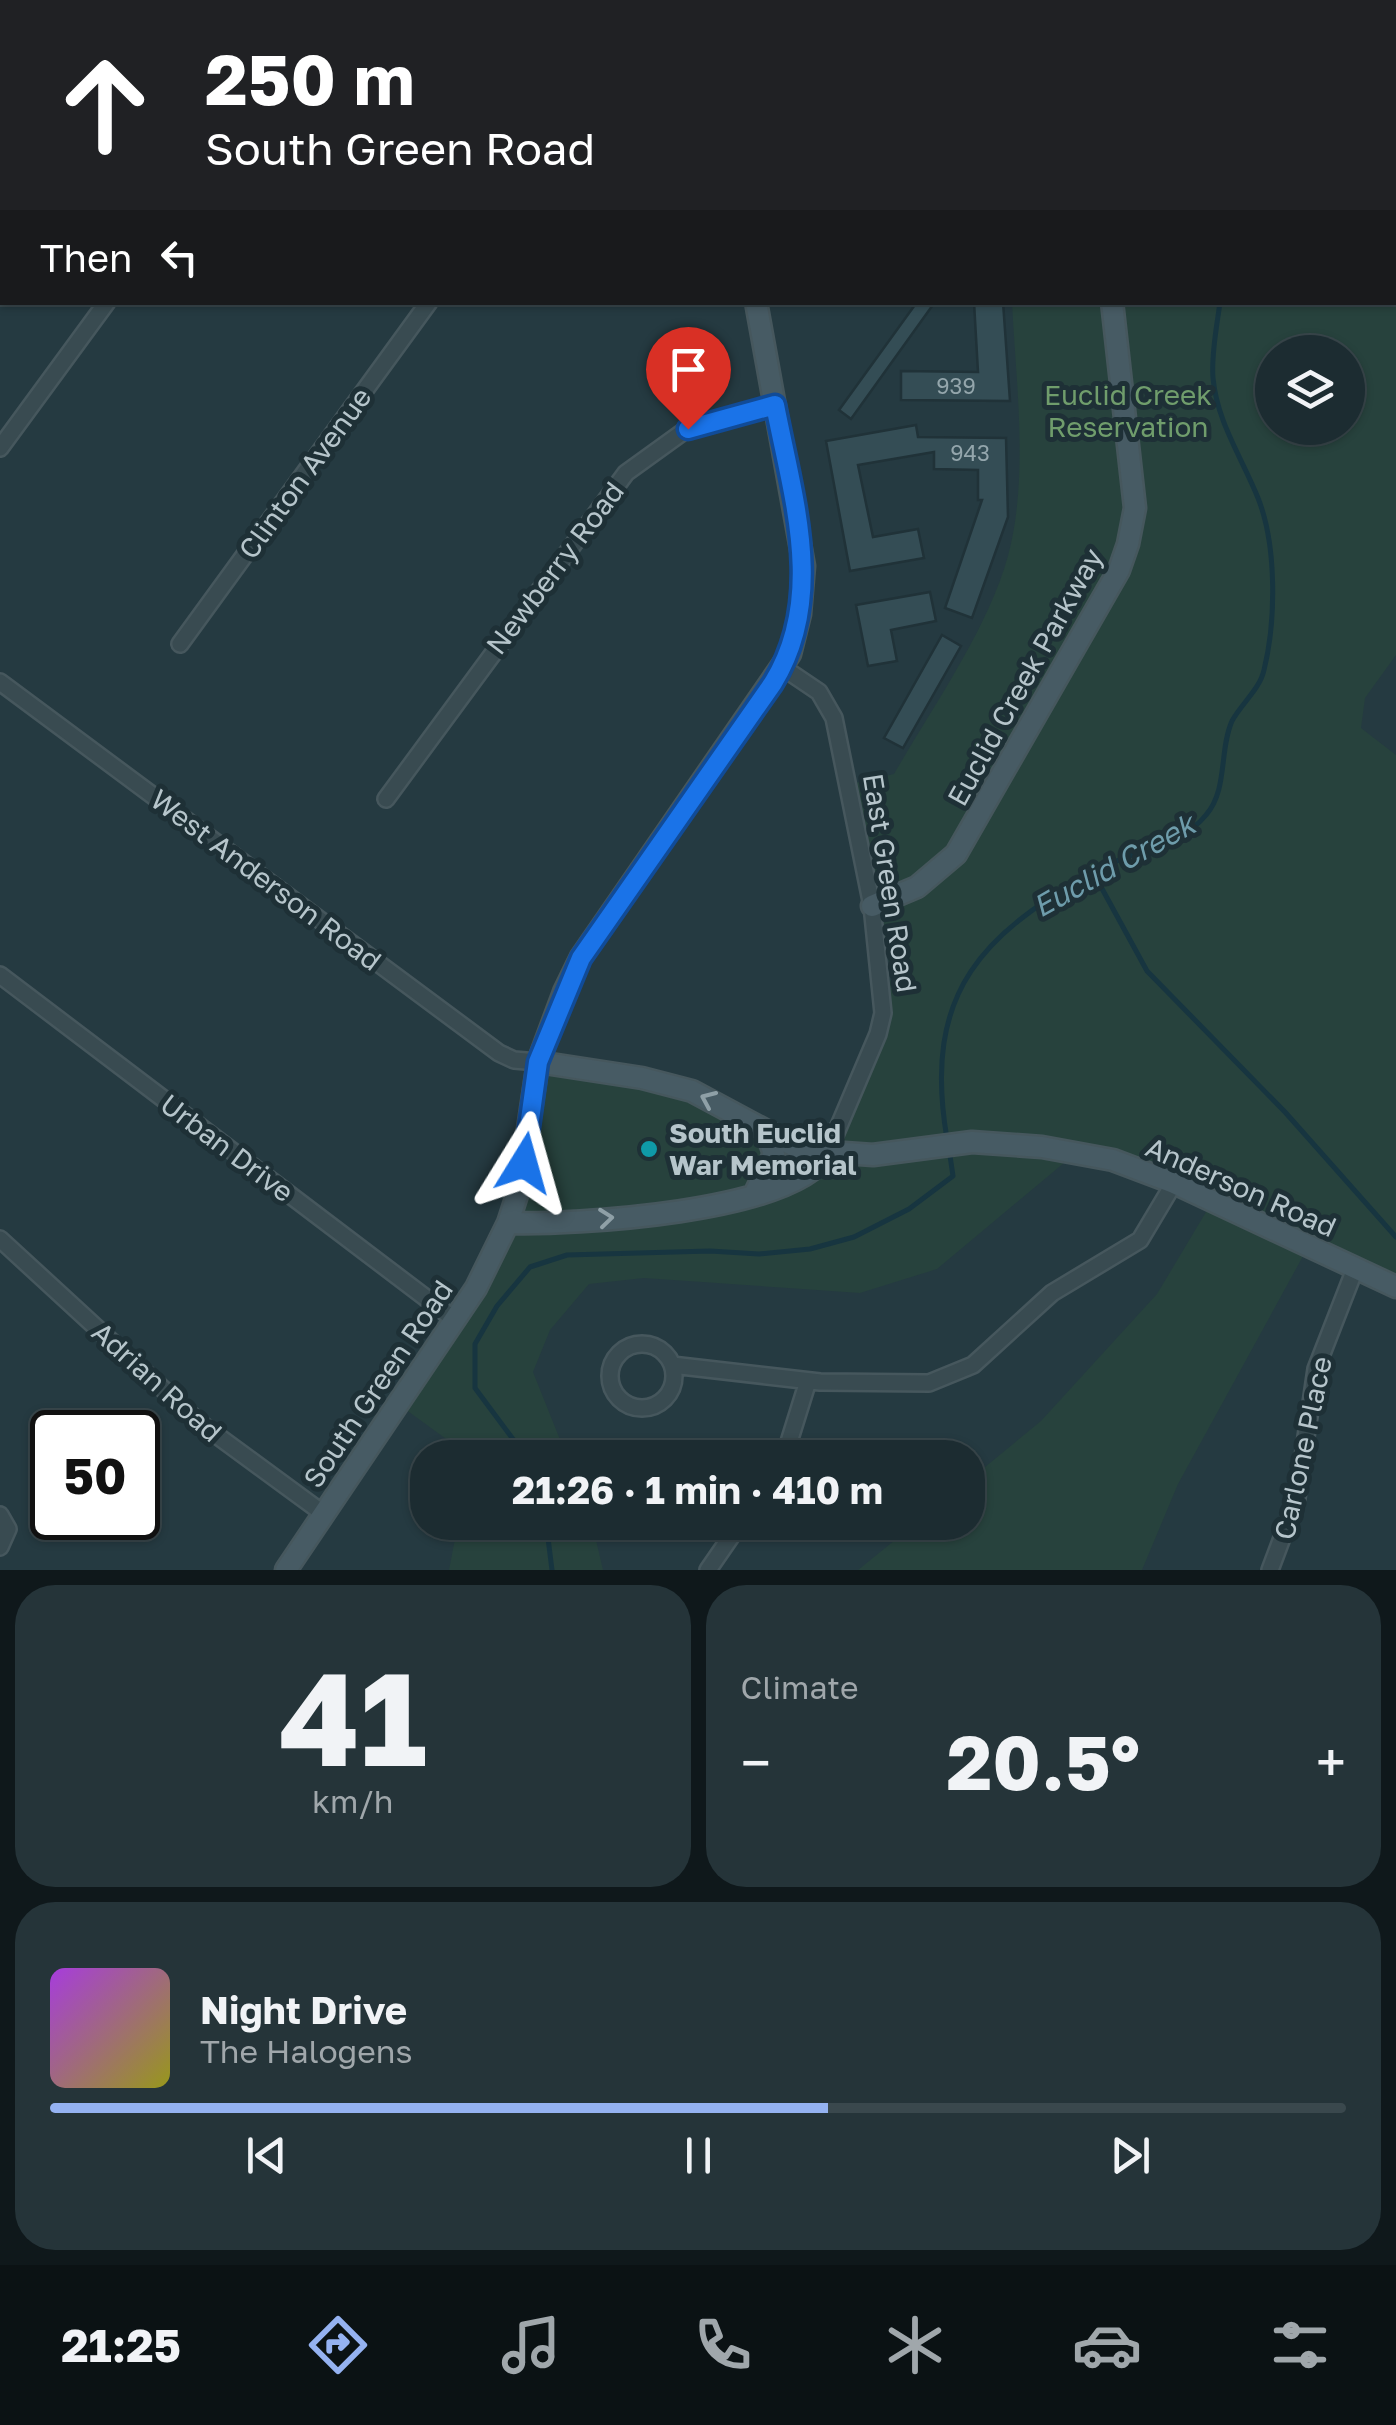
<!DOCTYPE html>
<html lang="en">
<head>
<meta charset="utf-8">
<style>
  body { margin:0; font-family:"Golos Text",sans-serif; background:#253439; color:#f1f3f6; height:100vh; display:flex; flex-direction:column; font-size:38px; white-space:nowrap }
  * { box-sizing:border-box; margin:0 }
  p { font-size:32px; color:#a0a7ab }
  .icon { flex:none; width:55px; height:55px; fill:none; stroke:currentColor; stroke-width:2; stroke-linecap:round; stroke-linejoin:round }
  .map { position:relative; height:1570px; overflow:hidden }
  .panel { display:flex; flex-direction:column; gap:15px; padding:15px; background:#0f181b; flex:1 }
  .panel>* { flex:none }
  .top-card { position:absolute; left:0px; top:0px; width:1398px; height:305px; box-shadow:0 2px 8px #0004,0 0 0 2px #3a484d; background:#202124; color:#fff; overflow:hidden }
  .controls { position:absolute; left:1255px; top:335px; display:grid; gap:20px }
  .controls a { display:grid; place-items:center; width:110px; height:110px; border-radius:50%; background:#1c2c31; box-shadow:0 2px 8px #0004,0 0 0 2px #3a484d; font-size:50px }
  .speed { position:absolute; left:30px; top:1410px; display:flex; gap:20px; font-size:50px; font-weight:700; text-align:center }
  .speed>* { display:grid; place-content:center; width:130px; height:130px; border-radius:50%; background:#1c2c31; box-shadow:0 2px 8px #0004,0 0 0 2px #3a484d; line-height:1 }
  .speed .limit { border:5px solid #111; border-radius:15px; background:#fff; color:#111 }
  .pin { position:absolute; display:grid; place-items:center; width:85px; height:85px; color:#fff; margin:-102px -42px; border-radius:50% 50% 50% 0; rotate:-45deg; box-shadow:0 0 10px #0007 }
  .pin .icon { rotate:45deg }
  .me { position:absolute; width:110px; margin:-55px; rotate:8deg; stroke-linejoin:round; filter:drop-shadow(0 0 8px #0008) }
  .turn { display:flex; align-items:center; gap:35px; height:210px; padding:0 40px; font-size:45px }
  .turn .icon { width:130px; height:130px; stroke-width:2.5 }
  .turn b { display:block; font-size:70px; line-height:85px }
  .then { display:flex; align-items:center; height:95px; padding:0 40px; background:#0003; gap:20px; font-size:38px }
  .big { font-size:75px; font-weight:700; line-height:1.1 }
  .panel .widget { flex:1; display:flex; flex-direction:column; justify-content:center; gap:15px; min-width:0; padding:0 35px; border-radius:40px; background:#253439 }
  .panel .dial { align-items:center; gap:0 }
  .dial b { font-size:130px; line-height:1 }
  .song { display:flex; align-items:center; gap:30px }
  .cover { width:120px; height:120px; border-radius:15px; background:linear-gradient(135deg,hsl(280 70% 55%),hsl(60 70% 35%)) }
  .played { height:10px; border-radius:5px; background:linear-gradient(90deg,#95b2f1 60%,#3a484d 60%) }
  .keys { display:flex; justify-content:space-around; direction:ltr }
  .heat { display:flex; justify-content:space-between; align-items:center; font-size:55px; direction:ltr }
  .panel .tiles { flex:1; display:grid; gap:15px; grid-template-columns:1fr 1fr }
  .widget:last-child { grid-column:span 2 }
  .trip { position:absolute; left:410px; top:1440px; width:575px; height:100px; border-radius:40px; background:#1c2c31; box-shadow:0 2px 8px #0004,0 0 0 2px #3a484d; font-weight:700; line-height:100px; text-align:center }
  .tab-bar { display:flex; height:160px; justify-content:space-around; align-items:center; background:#0b1214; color:#a0a7ab }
  .tab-bar .icon { width:70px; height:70px }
  .tab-bar .on { color:#95b2f1 }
  .tab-bar b { font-size:45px; color:#f1f3f6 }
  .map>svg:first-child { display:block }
  .green { fill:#27423d; fill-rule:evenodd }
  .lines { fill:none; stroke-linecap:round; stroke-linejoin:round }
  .stream { stroke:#173540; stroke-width:5 }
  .building { fill:#344d55; stroke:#203238; stroke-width:2.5 }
  .street-casing { stroke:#46575d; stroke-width:20 }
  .secondary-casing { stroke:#46575d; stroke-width:25 }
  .street { stroke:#394b51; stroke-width:15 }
  .secondary { stroke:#475b64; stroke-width:20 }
  .oneway { stroke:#8fa0a7 }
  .route-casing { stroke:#114b97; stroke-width:25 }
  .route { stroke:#1a73e8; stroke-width:18 }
  .culture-dot { fill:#0f9aa8; stroke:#1e3036; stroke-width:4 }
  .labels { text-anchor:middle; stroke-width:10; stroke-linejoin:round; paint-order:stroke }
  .number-label { font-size:22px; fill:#94a6ac }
  .park-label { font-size:28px; fill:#709d6c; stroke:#1e3036 }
  .street-label { font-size:28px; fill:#b6c5cb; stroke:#1e3036 }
  .poi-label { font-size:28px; font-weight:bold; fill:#b6c5cb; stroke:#1e3036; text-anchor:start }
  .water-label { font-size:30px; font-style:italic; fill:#6e9cab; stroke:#1e3036 }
</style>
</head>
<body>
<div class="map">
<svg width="1396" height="1570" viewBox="0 0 1396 1570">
  <rect width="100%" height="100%" fill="#253a41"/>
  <path class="green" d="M862,0h534v655l-31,43 -4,30 35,27v532l-88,-40 -130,237 -36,86h-284l58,-47 52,-1v-41l73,-60 116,-127 55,-92 -135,-50 -140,117 -77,24 -216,-15 -55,6 -39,46 -17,42 34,85h-96l-73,-53 96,-150 44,-192 124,20 104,49 -7,58 56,-20 45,-92 23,-85 9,-14 -37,-195 39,-9c38,-66 94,-145 114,-218 21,-79 8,-172 4,-253l383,-1v-300zM1272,352h76v76h-76z
    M458,1523h134l11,47h-154z"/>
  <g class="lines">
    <path class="stream" d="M1250,2l1,-2
      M1094,874l53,97 138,141 111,125
      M947,1139c-25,-147 35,-208 159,-273 31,-17 76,-21 100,-51 22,-25 13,-65 26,-94 9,-17 28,-32 32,-51 12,-49 13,-124 -6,-172 -16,-40 -41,-76 -45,-120 -2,-24 4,-52 7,-76
      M527,1458l-52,-70v-44l22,-38 33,-39 37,-12 143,-4 49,3 51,-5 44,-12 55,-28 44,-33 -4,-27
      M546,1522l6,48"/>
  </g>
  <path class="building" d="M917,302h18l-84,117 -12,-9z
    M974,302h29l7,99 -109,-1v-29l77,1z
    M916,425l2,12 88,1 2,79 -36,101 -27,-10 37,-108h-4v-30l-44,-1v-17l-76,13 15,72 45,-8 6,29 -74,13 -24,-130z
    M930,592l6,29 -45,9 6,31 -29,5 -12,-61z
    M942,635l19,11 -58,102 -19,-10z"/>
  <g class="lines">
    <g class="street-casing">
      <path id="street" d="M328,2l2,-2
        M0,11l2,-4
        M0,448l107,-146
        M180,644l249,-342
        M782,667l37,25 15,26 38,188 11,107 -5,21 -51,120
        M0,682l499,371 15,7 24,2
        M386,799l240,-326 61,-44 88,-24
        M0,975l455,345
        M0,1239l200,184 124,91
        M610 1376a32 32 0 1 1 64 0a32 32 0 1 1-64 0Z
        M672,1365l148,17 109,1 44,-18 79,-72 88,-53 34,-57
        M784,1458l24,-77
        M0,1515l8,14 -8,18
        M708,1570l33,-48
        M1270,1570l27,-72 19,-129 39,-100"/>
    </g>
    <g class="secondary-casing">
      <path id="secondary" d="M701,0v2
        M1100,2v-2
        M872,906l45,-19 39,-33 163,-284 9,-26 7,-36 -23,-206
        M538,1062l104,16 50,13 110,59 71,5 99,-13 70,5 71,13 61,23 222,104
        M754,1195l20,-41 -8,-23
        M508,1223c64,2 286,-10 319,-69
        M286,1570l190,-282 32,-65 11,-34 19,-127 26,-70 17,-35 209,-303 10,-40 4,-48 -48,-264"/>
    </g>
    <use href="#street" class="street"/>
    <use href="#secondary" class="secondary"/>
  </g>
  <defs><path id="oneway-chevron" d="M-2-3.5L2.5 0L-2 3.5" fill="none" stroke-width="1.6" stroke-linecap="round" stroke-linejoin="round" transform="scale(2.5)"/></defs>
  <g class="oneway">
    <use href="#oneway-chevron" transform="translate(708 1099) rotate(-156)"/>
    <use href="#oneway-chevron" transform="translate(606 1218) rotate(-6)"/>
  </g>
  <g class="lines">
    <g class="route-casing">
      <path id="route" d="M524,1163l14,-101 43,-104 192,-275c53,-86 20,-185 2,-278l-87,24"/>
    </g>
    <use href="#route" class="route"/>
  </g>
  <circle class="culture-dot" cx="649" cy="1149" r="10"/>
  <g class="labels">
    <g class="number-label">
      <text x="956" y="394">939</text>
      <text x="970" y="461">943</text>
    </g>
    <g class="park-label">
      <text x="1128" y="405">Euclid Creek<tspan x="1128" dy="32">Reservation</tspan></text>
    </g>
    <g class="street-label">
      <text transform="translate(305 473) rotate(-54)" y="10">Clinton Avenue</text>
      <text transform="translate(555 568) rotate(-53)" y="10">Newberry Road</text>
      <text transform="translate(1025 677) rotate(-61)" y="10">Euclid Creek Parkway</text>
      <text transform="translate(266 880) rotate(37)" y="10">West Anderson Road</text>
      <text transform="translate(890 883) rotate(81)" y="10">East Green Road</text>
      <text transform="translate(227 1148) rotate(37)" y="10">Urban Drive</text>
      <text transform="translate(1241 1187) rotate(24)" y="10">Anderson Road</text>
      <text transform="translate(157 1382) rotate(42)" y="10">Adrian Road</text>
      <text transform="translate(378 1384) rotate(-56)" y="10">South Green Road</text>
      <text transform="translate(1303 1448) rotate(-78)" y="10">Carlone Place</text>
    </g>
    <g class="poi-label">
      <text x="669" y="1143">South Euclid<tspan x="669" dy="32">War Memorial</tspan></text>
    </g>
    <g class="water-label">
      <text transform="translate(1114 866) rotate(-29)" y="10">Euclid Creek</text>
    </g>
  </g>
</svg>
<div class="controls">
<a><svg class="icon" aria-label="layers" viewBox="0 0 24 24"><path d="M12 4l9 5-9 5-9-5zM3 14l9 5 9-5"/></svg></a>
</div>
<div class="speed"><div class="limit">50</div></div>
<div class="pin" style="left:688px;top:429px;background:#d93025"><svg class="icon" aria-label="arrive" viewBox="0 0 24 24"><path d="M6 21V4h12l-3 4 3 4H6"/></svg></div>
<svg class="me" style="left:524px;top:1163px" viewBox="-20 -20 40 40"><path d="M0-17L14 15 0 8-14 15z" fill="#1a73e8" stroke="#fff" stroke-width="4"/></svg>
<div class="trip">21:26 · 1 min · 410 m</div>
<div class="top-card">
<div class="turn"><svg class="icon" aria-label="ahead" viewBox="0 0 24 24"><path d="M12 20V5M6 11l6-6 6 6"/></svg><div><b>250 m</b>South Green Road</div></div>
<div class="then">Then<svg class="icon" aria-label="left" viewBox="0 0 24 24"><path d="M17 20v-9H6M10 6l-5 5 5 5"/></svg></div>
</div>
</div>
<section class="panel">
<div class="tiles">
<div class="widget dial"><b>41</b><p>km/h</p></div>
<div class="widget"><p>Climate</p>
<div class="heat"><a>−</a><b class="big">20.5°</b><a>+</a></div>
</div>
<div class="widget">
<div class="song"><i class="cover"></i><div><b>Night Drive</b><p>The Halogens</p></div></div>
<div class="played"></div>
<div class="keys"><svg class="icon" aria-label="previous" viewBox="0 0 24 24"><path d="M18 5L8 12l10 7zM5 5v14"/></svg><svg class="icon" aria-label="pause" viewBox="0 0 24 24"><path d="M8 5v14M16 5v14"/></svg><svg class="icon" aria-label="next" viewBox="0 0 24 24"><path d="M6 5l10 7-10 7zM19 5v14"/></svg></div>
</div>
</div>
</section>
<nav class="tab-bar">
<b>21:25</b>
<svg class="icon on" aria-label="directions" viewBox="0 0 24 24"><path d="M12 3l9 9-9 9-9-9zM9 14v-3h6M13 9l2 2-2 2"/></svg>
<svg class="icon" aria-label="music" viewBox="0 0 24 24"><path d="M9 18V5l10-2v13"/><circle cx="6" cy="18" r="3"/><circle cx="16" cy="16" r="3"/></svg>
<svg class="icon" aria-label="phone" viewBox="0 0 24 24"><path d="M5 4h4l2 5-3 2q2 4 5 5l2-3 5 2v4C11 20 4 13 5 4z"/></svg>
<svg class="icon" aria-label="climate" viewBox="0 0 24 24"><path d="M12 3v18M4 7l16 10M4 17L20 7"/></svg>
<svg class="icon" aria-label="car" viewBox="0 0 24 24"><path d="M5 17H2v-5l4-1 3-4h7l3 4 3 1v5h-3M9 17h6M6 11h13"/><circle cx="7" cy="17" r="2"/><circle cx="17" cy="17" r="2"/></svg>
<svg class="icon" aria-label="filters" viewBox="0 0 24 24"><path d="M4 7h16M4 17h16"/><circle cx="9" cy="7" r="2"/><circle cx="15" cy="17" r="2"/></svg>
</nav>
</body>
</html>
